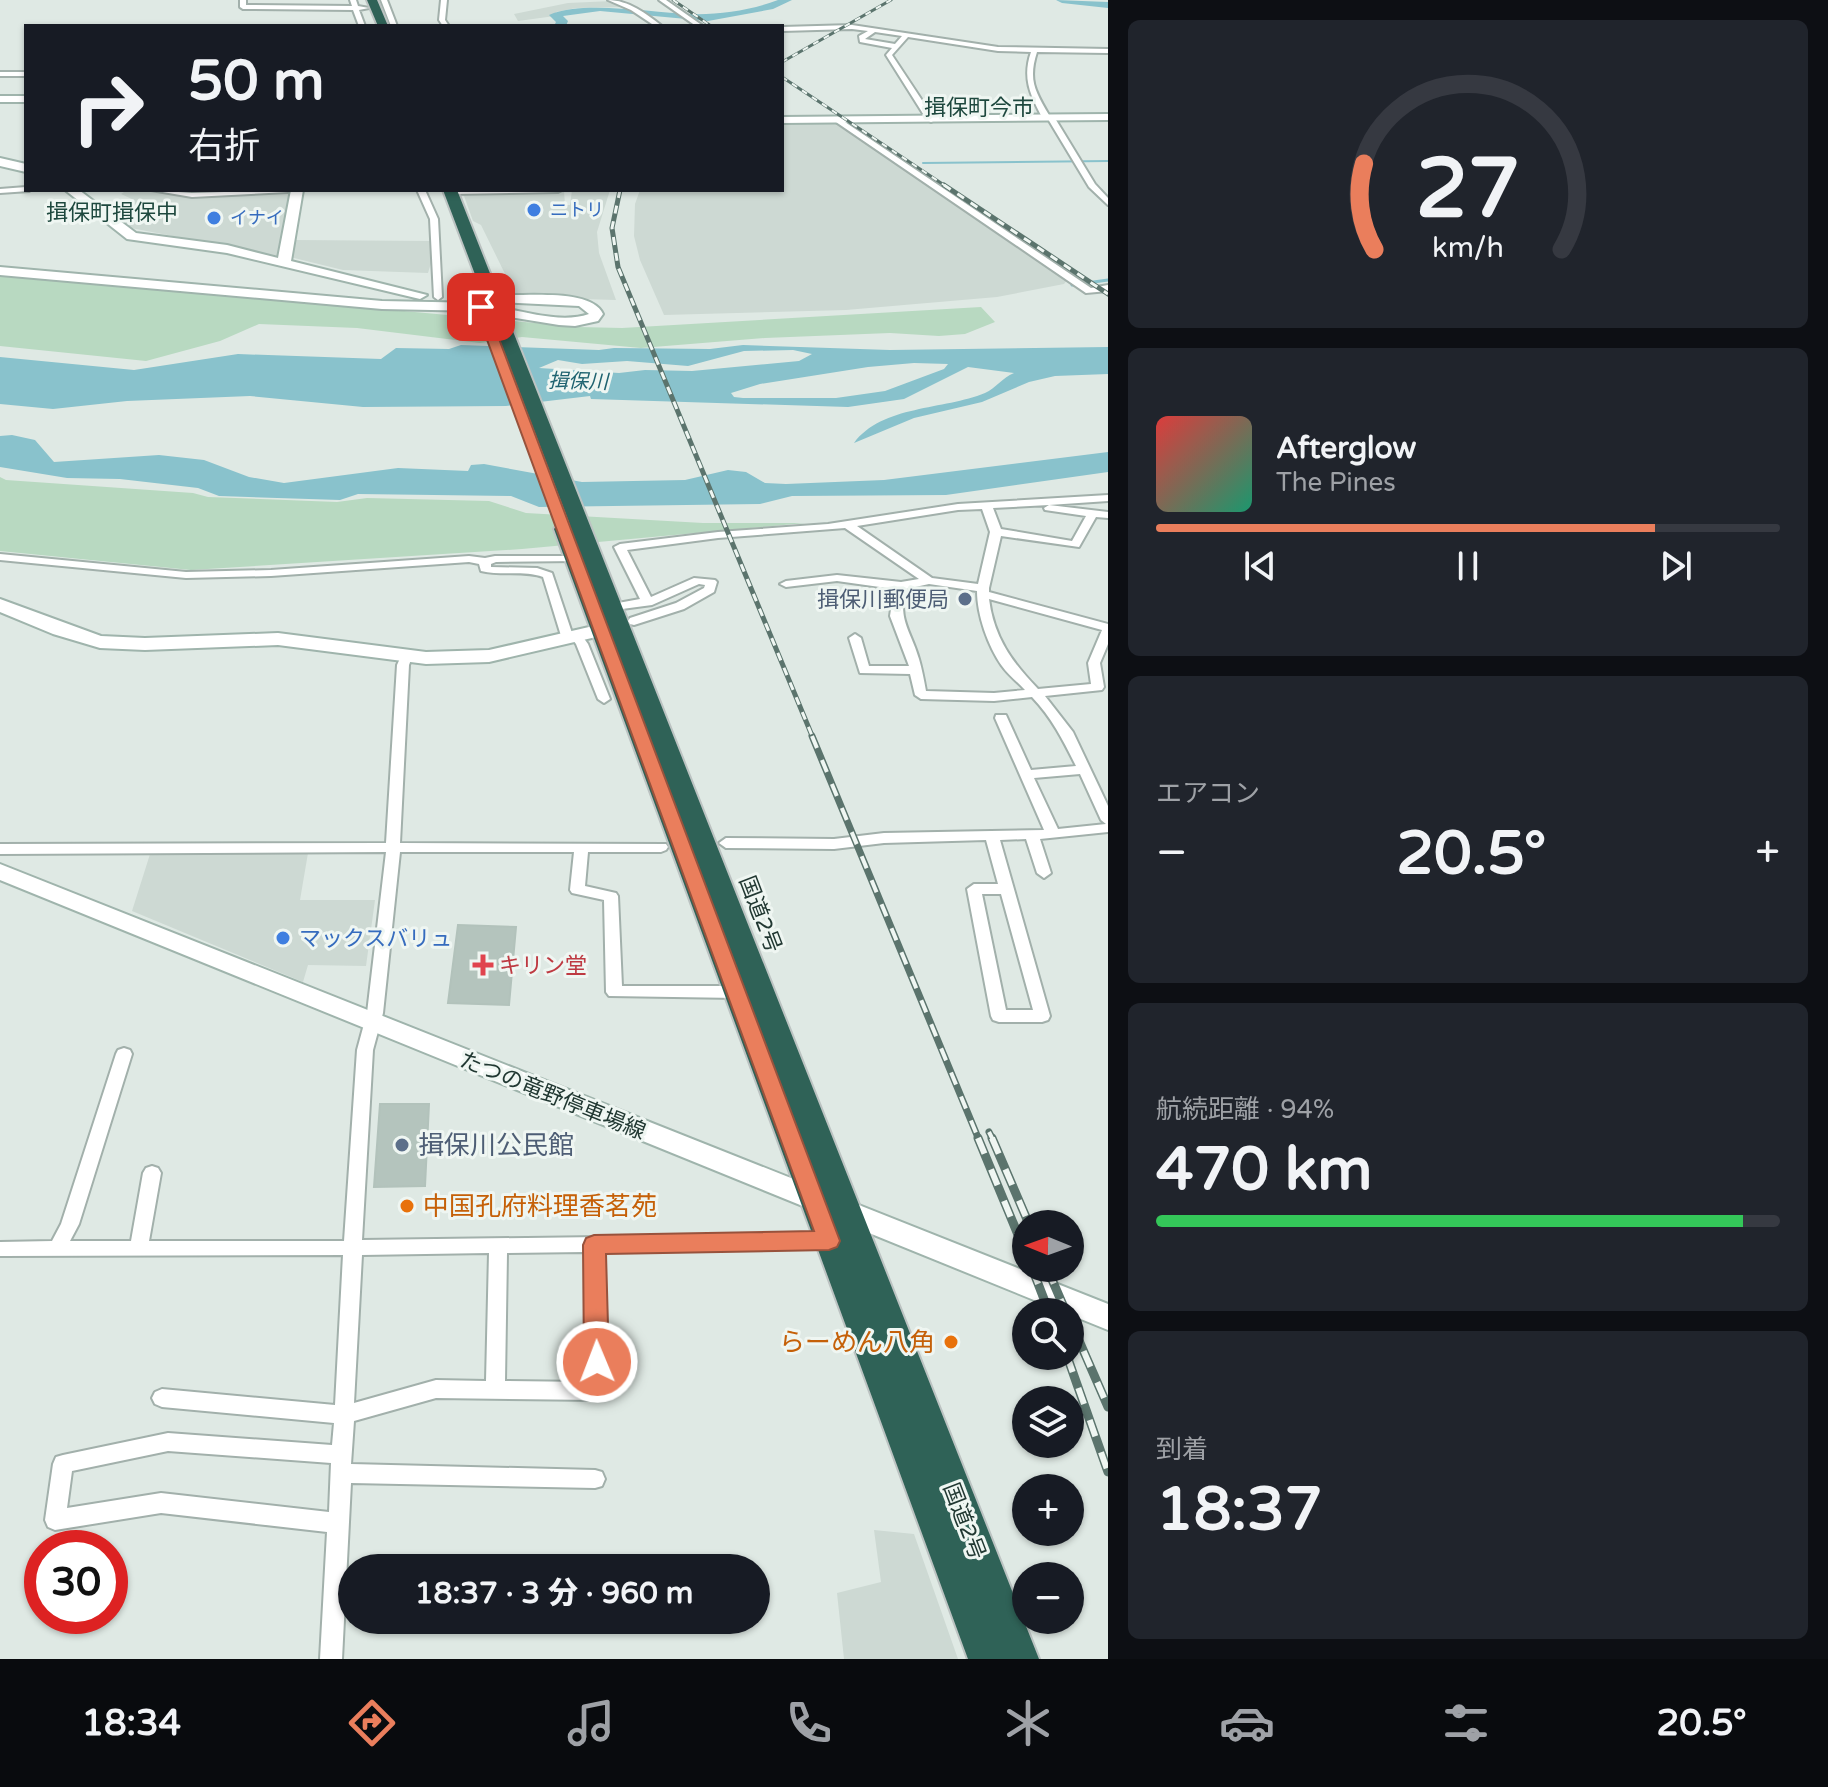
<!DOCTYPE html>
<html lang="ja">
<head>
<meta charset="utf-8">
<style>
  body { margin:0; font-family:"Varela Round","Noto Sans JP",sans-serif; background:#20242c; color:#f1f3f6; height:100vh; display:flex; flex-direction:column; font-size:30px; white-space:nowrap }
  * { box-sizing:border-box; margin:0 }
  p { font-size:26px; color:#9ea1a6 }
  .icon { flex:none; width:44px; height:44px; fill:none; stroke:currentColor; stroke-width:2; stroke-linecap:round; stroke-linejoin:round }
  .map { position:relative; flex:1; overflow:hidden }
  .side { display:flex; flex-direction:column; gap:20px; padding:20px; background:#0d0f14; width:720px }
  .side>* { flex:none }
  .hud { position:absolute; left:24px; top:24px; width:760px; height:168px; border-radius:0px; box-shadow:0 2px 6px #0004; background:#171b24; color:#f1f3f6; overflow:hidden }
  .needle { width:52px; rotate:271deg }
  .tools { position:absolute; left:1012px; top:1210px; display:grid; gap:16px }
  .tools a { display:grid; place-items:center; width:72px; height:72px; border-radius:50%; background:#171b24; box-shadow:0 2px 6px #0004; font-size:40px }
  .speed { position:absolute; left:24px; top:1530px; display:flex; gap:16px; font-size:40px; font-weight:700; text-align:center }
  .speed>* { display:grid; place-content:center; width:104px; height:104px; border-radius:50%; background:#171b24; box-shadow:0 2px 6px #0004; line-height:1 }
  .speed .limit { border:12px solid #d22; background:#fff; color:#111 }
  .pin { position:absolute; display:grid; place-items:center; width:68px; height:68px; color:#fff; margin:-34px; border-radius:16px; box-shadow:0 4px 12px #0006 }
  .me { position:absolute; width:88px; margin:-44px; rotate:359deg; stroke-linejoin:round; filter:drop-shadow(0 0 6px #0008) }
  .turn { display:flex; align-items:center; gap:28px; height:168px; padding:0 32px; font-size:36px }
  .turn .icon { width:104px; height:104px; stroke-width:2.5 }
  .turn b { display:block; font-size:56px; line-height:68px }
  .big { font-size:60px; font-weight:800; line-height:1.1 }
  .side .tile { flex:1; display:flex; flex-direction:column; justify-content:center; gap:12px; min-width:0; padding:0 28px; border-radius:12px; background:#20242c }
  .side .dial { align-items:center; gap:0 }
  .dial svg { height:208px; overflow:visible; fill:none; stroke:#363941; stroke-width:7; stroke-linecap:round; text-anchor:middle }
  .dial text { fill:#f1f3f6; stroke:none }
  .song { display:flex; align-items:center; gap:24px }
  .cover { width:96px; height:96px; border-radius:12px; background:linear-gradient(135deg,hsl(0 70% 55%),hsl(160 70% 35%)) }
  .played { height:8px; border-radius:4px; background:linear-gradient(90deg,#ea7e5c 80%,#363941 80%) }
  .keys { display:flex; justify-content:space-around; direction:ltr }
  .heat { display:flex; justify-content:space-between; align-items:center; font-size:44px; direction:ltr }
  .charge { height:12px; border-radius:6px; background:linear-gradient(90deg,#34c759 94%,#363941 0) }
  .trip { position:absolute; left:338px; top:1554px; width:432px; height:80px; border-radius:40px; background:#171b24; box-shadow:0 2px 6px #0004; font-weight:800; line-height:80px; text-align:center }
  .dock { display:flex; height:128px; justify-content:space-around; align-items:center; background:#090b0e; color:#9ea1a6 }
  .dock .icon { width:56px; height:56px }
  .dock .selected { color:#ea7e5c }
  .dock b { font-size:36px; color:#f1f3f6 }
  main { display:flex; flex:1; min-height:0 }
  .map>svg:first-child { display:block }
  .built { fill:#cdd9d3 }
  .green { fill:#b8d9c1 }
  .water { fill:#89c2cc; fill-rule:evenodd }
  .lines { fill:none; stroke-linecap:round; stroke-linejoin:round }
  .stream-far1 { stroke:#89c2cc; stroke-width:2 }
  .stream { stroke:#89c2cc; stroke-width:3 }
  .river { fill:#89c2cc; fill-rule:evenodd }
  .building { fill:#b4c4bd; stroke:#b2c2bb; stroke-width:2 }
  .secondary-tunnel { stroke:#b9c6c0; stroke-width:14; stroke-dasharray:14 7; stroke-linecap:butt }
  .street-casing { stroke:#a2b0ab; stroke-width:4 }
  .secondary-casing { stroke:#9fb4ac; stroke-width:4 }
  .highway-casing { stroke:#bcc3c2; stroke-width:4 }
  .street { fill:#fff; fill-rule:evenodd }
  .secondary { fill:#fff; fill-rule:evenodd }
  .highway { fill:#2f6257; fill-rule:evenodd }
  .rail-far3-casing { stroke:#5b746d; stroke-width:3 }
  .rail-far2-casing { stroke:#5b746d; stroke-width:5 }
  .rail-far1-casing { stroke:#5b746d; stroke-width:7 }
  .rail-casing { stroke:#5b746d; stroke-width:9 }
  .rail-far3 { stroke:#eff6f2; stroke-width:2; stroke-dasharray:6; stroke-linecap:butt }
  .rail-far2 { stroke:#eff6f2; stroke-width:3; stroke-dasharray:8; stroke-linecap:butt }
  .rail-far1 { stroke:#eff6f2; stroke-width:4; stroke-dasharray:13; stroke-linecap:butt }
  .rail { stroke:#eff6f2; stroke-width:6; stroke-dasharray:17; stroke-linecap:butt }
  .route { fill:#ea7e5c; stroke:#98523c; stroke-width:2 }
  .shop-dot { fill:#3f7fe0; stroke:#eff6f2; stroke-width:3 }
  .service-dot { fill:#5c6f8a; stroke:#eff6f2; stroke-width:3 }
  .health-dot { fill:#e0444e; stroke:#eff6f2; stroke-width:3 }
  .food-dot { fill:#e8710a; stroke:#eff6f2; stroke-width:3 }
  .labels { text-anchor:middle; stroke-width:6; stroke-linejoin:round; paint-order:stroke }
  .far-shop-label { font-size:18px; fill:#366cbe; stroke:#eff6f2; text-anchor:start }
  .far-water-label { font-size:20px; font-style:italic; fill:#1f6370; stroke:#eff6f2 }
  .far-quarter-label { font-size:22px; fill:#1e483e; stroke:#eff6f2 }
  .service-label { font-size:22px; fill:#4e5e75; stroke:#eff6f2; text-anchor:end }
  .street-label { font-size:22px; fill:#213832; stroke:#eff6f2 }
  .shop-label { font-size:22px; fill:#366cbe; stroke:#eff6f2; text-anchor:start }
  .health-label { font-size:22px; fill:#be3a42; stroke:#eff6f2; text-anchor:start }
  .near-service-label { font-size:26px; fill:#4e5e75; stroke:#eff6f2; text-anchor:start }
  .near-food-label { font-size:26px; fill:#c56008; stroke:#eff6f2; text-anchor:start }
</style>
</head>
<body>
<main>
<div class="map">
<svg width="1108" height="1659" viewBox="0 0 1108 1659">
  <rect width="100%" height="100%" fill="#dfe9e4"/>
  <path class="built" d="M612,1l15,6 -51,1 -20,4 -1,4 -37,5 -4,-7 54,-11z
    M782,123h54l232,156 -4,5 -67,13 -151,13 -182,5 -24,-55 -6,-24 1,-32 5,-14h142z
    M127,190l66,6 96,-2 -8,59 -4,3 -146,-28 -27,-19 30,-9 -13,-6z
    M572,190h38l-13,42 2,21 17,47 -104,-3 -2,-13 -29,-59 -8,-4 -10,-28 101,-2 1,14h5z
    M295,240l135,1 1,22 -3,10 -85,-3 -53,-13z
    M151,851l157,2 -8,47h75l-9,66 -58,-1 -5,17 -171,-71z
    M874,1530l40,4 44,125h-114l-7,-66 44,-11z"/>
  <path class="green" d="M0,274l579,53 43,1 359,-21 14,15 -30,12 -26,2 -49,-3 -125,5 -124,10 -119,-11 -42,6 -123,-15 -98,-4 -39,17 -74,20 -146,-15z
    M0,477l6,3 187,13 15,4 129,5 30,-4 122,3 37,12 177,10h102l-283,26 -331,21 -191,-19z"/>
  <path class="water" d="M461,345l138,5 15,-2 96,1 33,-4 147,5 218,-3v27l-53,2 -26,6 -47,20 -68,16 -60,25c28,-38 90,-33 131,-50 11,-5 17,-15 29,-20l-46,-6 -64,32 -56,8 -257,-8 -1,-3 -84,10 -143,1 -113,-11 -123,5 -74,8 -53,-5v-47l134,13 104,-16 143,5 15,-11 53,1zM793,350l19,4 -13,7 -107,10 -47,-1 -26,3 -80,-5 19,-8 24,4 45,-3 61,5 56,-15zM914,363l34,1 -4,5 -59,22 -49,7h-93l-9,-1 -3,-4 29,-9 108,-17z
    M12,435l23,5 19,22 105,-7 45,5 45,17 35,6 114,-15 70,3 3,-6 13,-1 98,18 103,-2 43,-10 18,2 19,11 21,1 98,-4 224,-28v20l-162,23 -154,1 -32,8 -221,3 -28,-11 -153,-2 -18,6 -121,-4 -21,-8 -78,-9 -53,-1 -67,-11v-31z"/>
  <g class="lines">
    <path class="stream-far1" d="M923,163l185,-2"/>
    <path class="stream" d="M1072,285l36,-5"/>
    <path class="river" d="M778,0h14l-19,9 -65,12 -108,-10 -37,5 5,5 -2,5h-12l2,-4 -7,-7c35,-15 102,-2 142,-1 28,1 61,-4 87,-14z
      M1056,0l52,2v6l-46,-5z"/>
  </g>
  <path class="building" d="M458,925l58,2 -7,78 -61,-2z
    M380,1104h49l-4,82 -51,1z"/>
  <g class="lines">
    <path class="secondary-tunnel" d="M454,298l50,1"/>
    <g class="street-casing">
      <path id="street" d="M240,0h6v5l106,1 -2,-6h6l2,6 11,2 -10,2 6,16h-6l-6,-16 -110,-1 -3,-2z
        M381,0h6l10,26h-6z
        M441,0h6l-2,20 4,6h-6l-4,-6z
        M608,0c20,0 39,14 54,26h-7l-24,-16z
        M659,0h7l37,26h-7z
        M852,25l146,22 110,2v4l-71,-1c-9,28 -2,39 12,63h4l42,69 13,14v7l-19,-18 -41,-68h-5c-13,-24 -21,-41 -12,-67l-33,-1 -90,-14 -16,18 43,65 -4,2 -4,-2 -41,-65 6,-7 -32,-6 -1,-6 9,-5 -16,-2 -70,2v-4zM875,32l27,4 -7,8 -30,-5z
        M0,72h26v4h-26z
        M839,118l252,170 17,-3v6l-22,2 -250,-171z
        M26,187v3l3,1 -29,2v-4z
        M151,190l41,3 100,-3 -4,2 -96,5z
        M417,190h8l13,29 4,78 -4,3 -4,-3 -4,-78z
        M449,190h113l-4,2 -108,2 -4,-2z
        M1108,495v6l-59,4 59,7v6l-12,-1 -17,30 -78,-11 -12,52v4l119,32v20l-8,19 4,24 -2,3 -57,6 28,36 35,74v26l-68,7 11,34 -7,5 -7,-5 -11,-34 -26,1 50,176 -2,4 -6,2h-43l-6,-2 -2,-4 -24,-127 7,-5h24l-12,-44 -102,3 -50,6 -108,-1 -7,-5 7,-5 108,1 50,-6 160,-3 -49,-112 1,-3h10l25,55 45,-4c-13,-26 -24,-48 -44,-69l-38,4 -73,-2 -6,-4 -5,-21 -50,-1 -11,-35 6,-4 6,4 8,28h40l-19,-50 4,-27 -57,-8 -51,6 -6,-3 6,-3 51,-6 64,7 18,-3 -74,-51 -127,10 -91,12 24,47 43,-19 21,2 2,2 -3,10 -30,17 -50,16 -4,-1 -2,-3 2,-3 46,-15 28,-15 1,-3 -6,-1 -47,21 -45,6v-6l33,-6 -26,-52 6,-3 98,-12 110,-8 130,-20zM1049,505l-5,3 1,2 41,6 -14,25 -71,-12 -8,-21zM982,509l8,23 -12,52 -46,-6 -75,-52 101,-16zM929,584l48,7c0,24 11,55 25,75 6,9 16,16 23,24l-31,3 -68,-2c-2,-11 -4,-22 -7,-32 -8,-28 -22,-40 -13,-70zM989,599l113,31 -14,33 3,21 -53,5c-26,-27 -44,-51 -49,-90zM1080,774l21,46 5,4 -48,5 -24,-51zM982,894h19l32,116h-27z
        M0,554l186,18 85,-2 198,-14 16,2 10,-2h78l4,1v4l-81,1 -5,2v3l46,1 15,5 20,60h8l8,11 22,55 -6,4 -6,-4 -22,-55 -3,-4 -5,3 -6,-4 -19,-62c-19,-7 -42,-1 -62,-6l-2,-7 -10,-2 -198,14 -85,2 -186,-18z
        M406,653l6,4 -3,8 -9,178 266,1 2,3 -2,3 -5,2h-73l-3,34 31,7 2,3 4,90h115l5,2 3,4 -3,4 -5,2 -128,-2 -3,-4 -2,-92 -32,-7 -2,-3 4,-38h-174l-17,161 -10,37 -11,190 470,-6 6,2 3,5 -3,5 -6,2 -229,4 4,139 -3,6 -7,3 -161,-2 -82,23 -3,43 244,6 7,2 3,7 -3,7 -7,2 -244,-5 -9,176h-22l7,-127 -166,-19 -106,17 -7,-3 -3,-7 8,-56 3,-7 7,-2 105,-22 164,12 2,-22 -172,-16 -7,-3 -3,-6 3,-6 7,-3 173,16 8,-150 -343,1v-14l52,-1 9,-17 55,-170 2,-4 6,-2 6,2 2,4 -53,170 -9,17h61l12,-68 3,-5 6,-2 6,2 3,5 -12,68h195l13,-191 10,-37 19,-161 -386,2v-10l386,-1 11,-178 5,-11zM585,1252l2,130 -82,-1 2,-128zM489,1253l-3,128 -50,-1 -82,23 8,-148zM168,1451l163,12 -2,49 -168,-19 -94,15 5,-37z"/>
    </g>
    <g class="secondary-casing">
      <path id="secondary" d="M0,96h26v6h-26z
        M1108,114v6l-326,3v-6z
        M0,158l26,6v8l-26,-6z
        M65,190h14l57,43 91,12 51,13 13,-68h12l-12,71 136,34 -7,4 -193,-46 -100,-14z
        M0,267l382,34 99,2 7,4 -7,4 -99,-2 -382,-34z
        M504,295c25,1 88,-6 99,19l-5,7 -23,5 -16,-1 -68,-11 -2,-3 7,-4c29,4 65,17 93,7l-10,-8 -80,-4v-6z
        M0,599l101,37 44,2 133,-5 148,19 63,-2 100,-23 10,6 -3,4 -107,25 -63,2 -148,-19 -133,5 -45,-2 -47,-14 -53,-22z
        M0,864l1108,440v26l-1108,-450z"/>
    </g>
    <g class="highway-casing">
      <path id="highway" d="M367,0h10l11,26h-10z
        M443,190h14l582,1469h-71l-414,-1130 3,-4h13z"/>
    </g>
    <use href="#street" class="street"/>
    <use href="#secondary" class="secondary"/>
    <use href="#highway" class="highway"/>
    <g class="rail-far3-casing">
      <path id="rail-far3" d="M673,0l38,26
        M782,62l109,-62
        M782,77l165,110"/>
    </g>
    <g class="rail-far2-casing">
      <path id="rail-far2" d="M944,185l164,109
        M620,190l-8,38 6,39 195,471"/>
    </g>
    <g class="rail-far1-casing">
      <path id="rail-far1" d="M812,736l167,404
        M989,1132l4,8"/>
    </g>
    <g class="rail-casing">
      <path id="rail" d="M978,1138l48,116
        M992,1138l37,86
        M1032,1268l17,44
        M1047,1268l19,44
        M1070,1320l38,87
        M1067,1356l41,116"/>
    </g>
    <use href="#rail-far3" class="rail-far3"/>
    <use href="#rail-far2" class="rail-far2"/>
    <use href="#rail-far1" class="rail-far1"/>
    <use href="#rail" class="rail"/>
  </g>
  <path class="route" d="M477,305l10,2 353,934 -3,6 -8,3 -223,4 3,108 -4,7 -8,4 -9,-4 -4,-7 -1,-117 3,-7 8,-3 220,-4 -339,-924z"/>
  <g class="shop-dot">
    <circle cx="534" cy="210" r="8"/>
    <circle cx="214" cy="218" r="8"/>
    <circle cx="283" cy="938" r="8"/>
  </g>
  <g class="service-dot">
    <circle cx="965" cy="599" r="8"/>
    <circle cx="402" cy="1145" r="8"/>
  </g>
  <path class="health-dot" d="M479 953h8v8h8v8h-8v8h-8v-8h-8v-8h8z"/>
  <g class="food-dot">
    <circle cx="407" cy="1206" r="8"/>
    <circle cx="951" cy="1342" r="8"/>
  </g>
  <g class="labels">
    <g class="far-shop-label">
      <text x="550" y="216">ニトリ</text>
      <text x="230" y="224">イナイ</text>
    </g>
    <g class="far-water-label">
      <text transform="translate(578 381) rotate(1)" y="7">揖保川</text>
    </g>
    <g class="far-quarter-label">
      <text x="979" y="115">揖保町今市</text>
      <text x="112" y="220">揖保町揖保中</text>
    </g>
    <g class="service-label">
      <text x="949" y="607">揖保川郵便局</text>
    </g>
    <g class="street-label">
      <text transform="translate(761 914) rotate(69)" y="8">国道2号</text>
      <text transform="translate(553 1095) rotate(22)" y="8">たつの竜野停車場線</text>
      <text transform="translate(965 1521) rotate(69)" y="8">国道2号</text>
    </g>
    <g class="shop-label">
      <text x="299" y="946">マックスバリュ</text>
    </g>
    <g class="health-label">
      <text x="499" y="973">キリン堂</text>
    </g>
    <g class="near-service-label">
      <text x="418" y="1154">揖保川公民館</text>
    </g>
    <g class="near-food-label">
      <text x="423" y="1215">中国孔府料理香茗苑</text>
      <text x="935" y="1351" text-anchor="end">らーめん八角</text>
    </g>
  </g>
</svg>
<div class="tools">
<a><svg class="needle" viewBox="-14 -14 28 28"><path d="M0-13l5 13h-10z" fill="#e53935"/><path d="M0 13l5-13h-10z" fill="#9ea1a6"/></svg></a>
<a><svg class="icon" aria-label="search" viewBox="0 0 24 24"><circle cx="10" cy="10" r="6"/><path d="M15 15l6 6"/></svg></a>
<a><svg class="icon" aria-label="layers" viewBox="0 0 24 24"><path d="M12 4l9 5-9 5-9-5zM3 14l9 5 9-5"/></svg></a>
<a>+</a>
<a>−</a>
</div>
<div class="speed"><div class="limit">30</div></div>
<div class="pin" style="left:481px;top:307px;background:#d93025"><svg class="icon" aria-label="arrive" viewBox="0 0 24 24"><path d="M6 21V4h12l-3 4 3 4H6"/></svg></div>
<svg class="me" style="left:597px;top:1362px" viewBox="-20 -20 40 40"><circle r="17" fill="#ea7e5c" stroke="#fff" stroke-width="3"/><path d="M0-11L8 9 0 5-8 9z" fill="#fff"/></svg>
<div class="trip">18:37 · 3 分 · 960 m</div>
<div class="hud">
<div class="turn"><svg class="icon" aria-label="right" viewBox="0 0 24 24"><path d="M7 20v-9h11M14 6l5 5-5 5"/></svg><div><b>50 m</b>右折</div></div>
</div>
</div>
<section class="side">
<div class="tile dial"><svg viewBox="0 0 100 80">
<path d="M14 69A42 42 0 1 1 86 69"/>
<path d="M14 69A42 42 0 0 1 10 36" stroke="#ea7e5c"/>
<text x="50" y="56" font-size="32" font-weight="700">27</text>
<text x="50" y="72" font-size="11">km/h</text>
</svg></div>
<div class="tile">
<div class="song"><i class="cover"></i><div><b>Afterglow</b><p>The Pines</p></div></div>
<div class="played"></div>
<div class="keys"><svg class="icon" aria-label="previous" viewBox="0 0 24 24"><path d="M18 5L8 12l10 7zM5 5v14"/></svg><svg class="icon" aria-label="pause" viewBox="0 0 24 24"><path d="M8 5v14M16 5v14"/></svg><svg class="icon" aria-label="next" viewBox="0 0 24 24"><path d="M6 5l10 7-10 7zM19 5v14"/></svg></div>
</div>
<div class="tile"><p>エアコン</p>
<div class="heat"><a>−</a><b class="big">20.5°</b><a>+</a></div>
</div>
<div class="tile"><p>航続距離 · 94%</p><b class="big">470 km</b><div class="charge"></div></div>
<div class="tile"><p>到着</p><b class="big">18:37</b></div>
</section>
</main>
<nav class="dock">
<b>18:34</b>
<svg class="icon selected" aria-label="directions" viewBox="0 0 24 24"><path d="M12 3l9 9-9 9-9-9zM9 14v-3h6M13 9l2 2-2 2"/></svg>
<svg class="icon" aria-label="music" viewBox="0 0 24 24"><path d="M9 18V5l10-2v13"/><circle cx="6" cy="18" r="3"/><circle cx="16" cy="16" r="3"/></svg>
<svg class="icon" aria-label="phone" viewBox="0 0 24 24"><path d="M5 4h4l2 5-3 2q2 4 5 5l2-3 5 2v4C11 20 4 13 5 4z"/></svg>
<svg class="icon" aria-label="climate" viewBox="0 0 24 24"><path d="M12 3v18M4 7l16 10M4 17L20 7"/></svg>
<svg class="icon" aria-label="car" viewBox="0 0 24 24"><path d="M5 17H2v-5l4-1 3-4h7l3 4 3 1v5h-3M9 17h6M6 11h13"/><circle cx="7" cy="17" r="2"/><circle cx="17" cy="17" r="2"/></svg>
<svg class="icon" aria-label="filters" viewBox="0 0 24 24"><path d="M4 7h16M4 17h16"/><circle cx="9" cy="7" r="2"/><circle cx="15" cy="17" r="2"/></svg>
<b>20.5°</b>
</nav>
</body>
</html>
